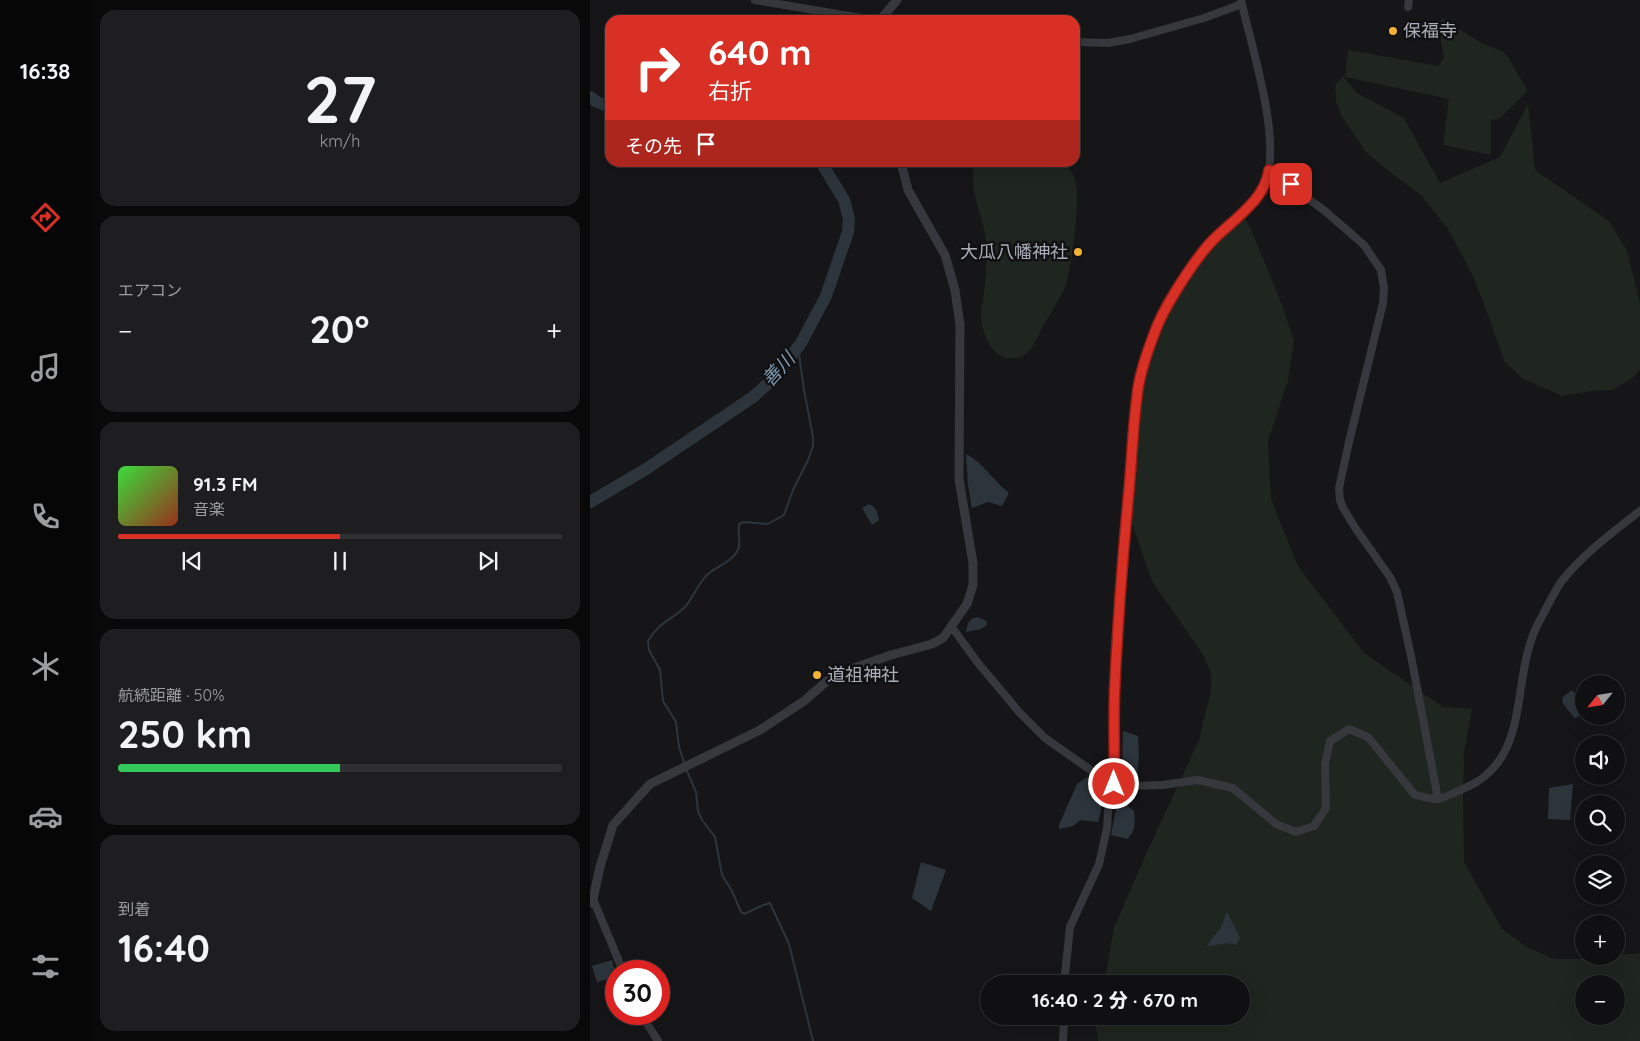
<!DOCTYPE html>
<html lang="ja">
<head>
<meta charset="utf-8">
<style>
  body { margin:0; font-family:Quicksand,"Noto Sans JP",sans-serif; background:#1e1e20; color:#f1f3f6; height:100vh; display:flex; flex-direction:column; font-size:19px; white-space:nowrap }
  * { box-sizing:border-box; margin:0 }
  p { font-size:16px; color:#9c9d9f }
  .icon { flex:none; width:28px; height:28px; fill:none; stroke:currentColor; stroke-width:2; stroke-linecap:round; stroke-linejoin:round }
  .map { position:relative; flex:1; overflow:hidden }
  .details { display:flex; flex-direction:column; gap:10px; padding:10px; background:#09090a; width:500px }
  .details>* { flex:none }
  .top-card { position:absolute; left:15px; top:15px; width:475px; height:152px; border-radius:15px; box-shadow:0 5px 20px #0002,0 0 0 1px #303032; background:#d93025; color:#fff; overflow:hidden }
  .needle { width:32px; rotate:240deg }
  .controls { position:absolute; left:985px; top:675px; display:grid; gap:10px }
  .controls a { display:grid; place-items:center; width:50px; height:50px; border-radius:50%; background:#101012; box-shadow:0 5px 20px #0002,0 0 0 1px #303032; font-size:25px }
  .speed { position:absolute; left:15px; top:960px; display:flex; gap:10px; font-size:25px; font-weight:700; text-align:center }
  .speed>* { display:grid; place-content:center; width:65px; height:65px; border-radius:50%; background:#101012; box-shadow:0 5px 20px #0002,0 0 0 1px #303032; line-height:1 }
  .speed .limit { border:8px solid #d22; background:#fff; color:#111 }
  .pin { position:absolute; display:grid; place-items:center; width:42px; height:42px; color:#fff; margin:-21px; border-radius:10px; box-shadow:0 2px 8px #0006 }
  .me { position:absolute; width:55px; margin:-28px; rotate:0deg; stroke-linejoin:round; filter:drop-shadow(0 0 4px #0008) }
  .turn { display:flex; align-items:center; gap:18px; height:105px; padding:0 20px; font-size:22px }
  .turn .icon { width:65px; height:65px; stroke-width:2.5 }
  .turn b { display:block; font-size:35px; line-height:42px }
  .then { display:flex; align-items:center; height:48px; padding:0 20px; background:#0003; gap:10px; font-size:19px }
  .big { font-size:38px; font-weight:800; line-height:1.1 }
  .details .card { flex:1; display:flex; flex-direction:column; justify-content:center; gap:8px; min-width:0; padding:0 18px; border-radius:15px; background:#1e1e20 }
  .details .dial { align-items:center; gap:0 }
  .dial b { font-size:65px; line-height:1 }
  .song { display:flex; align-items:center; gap:15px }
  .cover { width:60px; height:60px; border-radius:8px; background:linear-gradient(135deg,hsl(120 70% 55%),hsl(10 70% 35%)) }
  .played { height:5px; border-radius:2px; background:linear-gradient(90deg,#d93025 50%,#303032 50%) }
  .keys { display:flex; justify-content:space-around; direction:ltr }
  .heat { display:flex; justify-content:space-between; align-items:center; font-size:28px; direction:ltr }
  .charge { height:8px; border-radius:4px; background:linear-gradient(90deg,#34c759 50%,#303032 0) }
  .trip { position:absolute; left:390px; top:975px; width:270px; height:50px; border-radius:25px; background:#101012; box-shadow:0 5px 20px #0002,0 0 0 1px #303032; font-weight:800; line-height:50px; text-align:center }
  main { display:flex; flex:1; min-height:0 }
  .tab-bar { display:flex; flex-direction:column; width:90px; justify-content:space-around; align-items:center; background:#060607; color:#9c9d9f }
  .tab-bar .icon { width:35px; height:35px }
  .tab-bar .selected { color:#d93025 }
  .tab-bar b { font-size:22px; color:#f1f3f6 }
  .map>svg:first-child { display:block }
  .green { fill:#1e261f; fill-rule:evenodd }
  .water { fill:#2c353c }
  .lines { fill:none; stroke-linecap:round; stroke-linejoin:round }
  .stream { stroke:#2c353c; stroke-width:2 }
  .river { stroke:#2c353c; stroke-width:12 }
  .minor { stroke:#37383d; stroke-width:8 }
  .tertiary { stroke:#37383d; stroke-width:9 }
  .route-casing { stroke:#8d1f18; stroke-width:12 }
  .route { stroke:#d93025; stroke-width:9 }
  .poi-dot { fill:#f2b134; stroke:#111113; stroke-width:2 }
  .labels { text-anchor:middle; stroke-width:5; stroke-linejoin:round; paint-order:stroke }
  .poi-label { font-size:18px; fill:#a8adb8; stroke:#111113; text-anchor:start }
  .water-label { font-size:19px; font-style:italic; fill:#7f9bb3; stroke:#111113 }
</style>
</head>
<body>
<main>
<nav class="tab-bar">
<b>16:38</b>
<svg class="icon selected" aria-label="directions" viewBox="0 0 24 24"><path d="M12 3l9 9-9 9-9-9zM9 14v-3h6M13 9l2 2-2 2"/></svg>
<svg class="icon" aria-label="music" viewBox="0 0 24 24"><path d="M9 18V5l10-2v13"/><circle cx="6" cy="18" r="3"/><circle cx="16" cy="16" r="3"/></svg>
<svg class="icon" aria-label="phone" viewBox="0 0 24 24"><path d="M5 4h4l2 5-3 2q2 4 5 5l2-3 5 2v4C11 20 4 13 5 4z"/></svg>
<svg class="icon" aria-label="climate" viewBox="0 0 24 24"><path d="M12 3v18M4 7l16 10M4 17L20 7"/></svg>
<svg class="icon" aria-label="car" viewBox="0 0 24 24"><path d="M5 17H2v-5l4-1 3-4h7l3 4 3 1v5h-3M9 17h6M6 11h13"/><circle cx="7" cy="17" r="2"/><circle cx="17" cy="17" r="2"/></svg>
<svg class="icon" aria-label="filters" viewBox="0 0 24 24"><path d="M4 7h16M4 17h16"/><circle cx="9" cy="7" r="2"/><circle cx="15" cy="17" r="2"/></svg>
</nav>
<section class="details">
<div class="card dial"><b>27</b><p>km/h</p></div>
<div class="card"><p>エアコン</p>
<div class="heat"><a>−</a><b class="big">20°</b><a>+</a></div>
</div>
<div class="card">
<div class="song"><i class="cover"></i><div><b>91.3 FM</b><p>音楽</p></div></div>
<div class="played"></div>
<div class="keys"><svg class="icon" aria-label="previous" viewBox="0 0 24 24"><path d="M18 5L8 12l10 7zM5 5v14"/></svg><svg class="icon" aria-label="pause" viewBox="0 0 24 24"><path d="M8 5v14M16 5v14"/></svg><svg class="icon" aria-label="next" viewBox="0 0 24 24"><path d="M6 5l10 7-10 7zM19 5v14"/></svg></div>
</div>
<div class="card"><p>航続距離 · 50%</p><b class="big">250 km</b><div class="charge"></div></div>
<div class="card"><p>到着</p><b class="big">16:40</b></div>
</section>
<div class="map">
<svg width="1050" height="1041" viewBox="0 0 1050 1041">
  <rect width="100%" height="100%" fill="#161618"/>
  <path class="green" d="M852,18l41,26 19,7 7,7 6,12 13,21 -29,28 -8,1v35l-48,-10 6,-46 -104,-22 3,-27 91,16 5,-9 -6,-32z
    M753,76l14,17 47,25 36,65 60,-26 28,-53 7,66 74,51 18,30 13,52v66l-7,9 -21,12 -21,1 -29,5 -40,-18 -18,-17 -15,-44 -17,-43 -24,-45 -27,-34 -30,-22 -26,-22 -24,-36 -5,-15 -1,-15z
    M476,162c4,7 9,14 10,21 4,22 -4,79 -10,101 -5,14 -15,28 -22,40 -5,9 -9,22 -17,29 -4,4 -9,5 -14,5 -21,3 -30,-24 -32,-40 -1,-8 3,-17 3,-26 2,-15 3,-30 3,-45 -1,-24 -22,-65 -11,-84z
    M653,214l11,22 28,69 12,36 -6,39 -20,61 3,58 27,67 66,87 79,54 29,2 -8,43 -1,49 1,61 38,67 25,18 27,12h28l58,-6v88h-542l-2,-14 2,-11h143v-32h-137l10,-56 32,-74 53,-114 12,-49v-17l-7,-18 -52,-75 -22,-63 -3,-58 15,-94 27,-70 36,-49zM994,984h32v32h-32z"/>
  <path class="water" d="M376,454c18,9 27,27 43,39l-7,13 -14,-4 -16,6 -4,-23z
    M279,504c8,3 8,9 10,16l-7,5 -10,-17z
    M388,617l8,4 1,4 -6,4 -15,3c2,-9 2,-13 12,-15z
    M982,690l12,16v5l-9,8 -13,-17 1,-5z
    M533,731l15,5 1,21 -2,20 -15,-1z
    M497,777l4,4 2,10 9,6 1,5 -5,20 -18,-2 -7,6 -14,3v-4l18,-41z
    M983,784l-3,36 -22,-1 1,-31z
    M530,800l14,11c1,11 2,21 -7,28l-16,-4 6,-31z
    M331,862l25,8 -15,41 -19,-13z
    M637,912l13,26 -4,7 -9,-2 -21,4 7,-10 7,-8z
    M22,960l4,17 -19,5 -5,-16z"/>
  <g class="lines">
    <path class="stream" d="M95,765l-6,-18 -3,-25 -13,-21 -3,-31 -11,-20 -1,-9c12,-20 24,-21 37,-34 9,-10 13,-24 23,-33 9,-8 25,-13 30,-24 4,-9 -2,-18 2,-27l5,-1 23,2 16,-9 9,-25 15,-30 5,-14v-9l-9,-47 -6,-43
      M96,769l10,23 2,19 4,9 13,17 7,38 10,16 9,21 3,2 17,-8 9,-3 19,41 24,97"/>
    <path class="river" d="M0,97l7,5 13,5
      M0,502l56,-33 107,-72 22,-20 26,-34 25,-47 22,-64 1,-13 -5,-19 -23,-38"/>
    <path class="minor" d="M165,0l118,20
      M818,7l1,-7
      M485,42l33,1 22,-4 74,-21 38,-14
      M679,170l56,41 39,34 17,25 3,18 -1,15 -34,139 -10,46 1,12 3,8 13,21 34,48 7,15 14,64 27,143
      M361,626l27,37 41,49 26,26 57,40 12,6 15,2 33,-1 36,-5 35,8 43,36 20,8 18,-6 12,-18 -1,-44 5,-23 19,-12 19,8 47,58c7,1 15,4 22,4 9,-1 20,-8 28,-11 69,-29 44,-112 74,-166 7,-13 14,-28 22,-40 22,-28 52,-50 79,-71
      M3,899l30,72
      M474,984l6,-57 29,-63 8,-36 2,-29 5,-15c0,-33 0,-67 1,-100 0,-23 3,-47 4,-71 3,-41 6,-83 10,-124 3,-34 2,-71 10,-104 11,-49 34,-94 65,-134 17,-21 59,-49 64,-75 10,-49 -16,-127 -27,-176
      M51,1014l17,27
      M473,1041l1,-25"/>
    <path class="tertiary" d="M290,20l17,-20
      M0,903l3,-4 7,-32 13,-42 37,-41 110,-54 44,-29 30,-26 57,-20 41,-11 11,-6 24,-34 6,-19v-22l-14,-84 1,-154 -5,-35 -10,-35 -37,-65 -7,-28"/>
  </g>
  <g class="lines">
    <g class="route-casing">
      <path id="route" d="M524,784c1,-34 -1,-68 1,-102 3,-64 8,-128 14,-192 3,-33 4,-67 9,-101 3,-22 12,-45 20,-65 10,-23 38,-67 56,-85 20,-20 51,-39 55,-69l22,14"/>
    </g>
    <use href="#route" class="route"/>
  </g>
  <g class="poi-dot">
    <circle cx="803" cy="31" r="5"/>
    <circle cx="488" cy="252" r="5"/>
    <circle cx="227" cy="675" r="5"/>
  </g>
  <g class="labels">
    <g class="poi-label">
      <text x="813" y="37">保福寺</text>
      <text x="478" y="258" text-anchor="end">大瓜八幡神社</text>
      <text x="237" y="681">道祖神社</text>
    </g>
    <g class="water-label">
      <text transform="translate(188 369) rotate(-48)" y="7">善川</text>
    </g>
  </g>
</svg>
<div class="controls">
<a><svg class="needle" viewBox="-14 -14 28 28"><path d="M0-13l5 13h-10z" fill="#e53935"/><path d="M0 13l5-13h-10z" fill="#9c9d9f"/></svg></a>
<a><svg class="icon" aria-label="sound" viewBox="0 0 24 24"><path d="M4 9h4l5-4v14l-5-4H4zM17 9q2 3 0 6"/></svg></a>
<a><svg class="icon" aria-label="search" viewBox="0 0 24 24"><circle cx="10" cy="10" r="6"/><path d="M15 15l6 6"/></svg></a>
<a><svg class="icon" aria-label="layers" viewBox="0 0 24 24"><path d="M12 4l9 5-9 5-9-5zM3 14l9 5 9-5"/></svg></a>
<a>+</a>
<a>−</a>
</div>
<div class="speed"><div class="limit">30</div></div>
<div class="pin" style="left:701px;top:184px;background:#d93025"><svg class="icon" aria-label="arrive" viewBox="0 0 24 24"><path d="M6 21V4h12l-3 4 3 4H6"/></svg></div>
<svg class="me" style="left:524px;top:784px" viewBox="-20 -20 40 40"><circle r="17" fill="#d93025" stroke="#fff" stroke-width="3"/><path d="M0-11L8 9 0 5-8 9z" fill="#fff"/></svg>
<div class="trip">16:40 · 2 分 · 670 m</div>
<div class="top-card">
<div class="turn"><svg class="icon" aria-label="right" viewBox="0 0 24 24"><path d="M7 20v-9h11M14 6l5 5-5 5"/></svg><div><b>640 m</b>右折</div></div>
<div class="then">その先<svg class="icon" aria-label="arrive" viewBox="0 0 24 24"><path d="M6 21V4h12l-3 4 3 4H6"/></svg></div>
</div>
</div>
</main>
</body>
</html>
